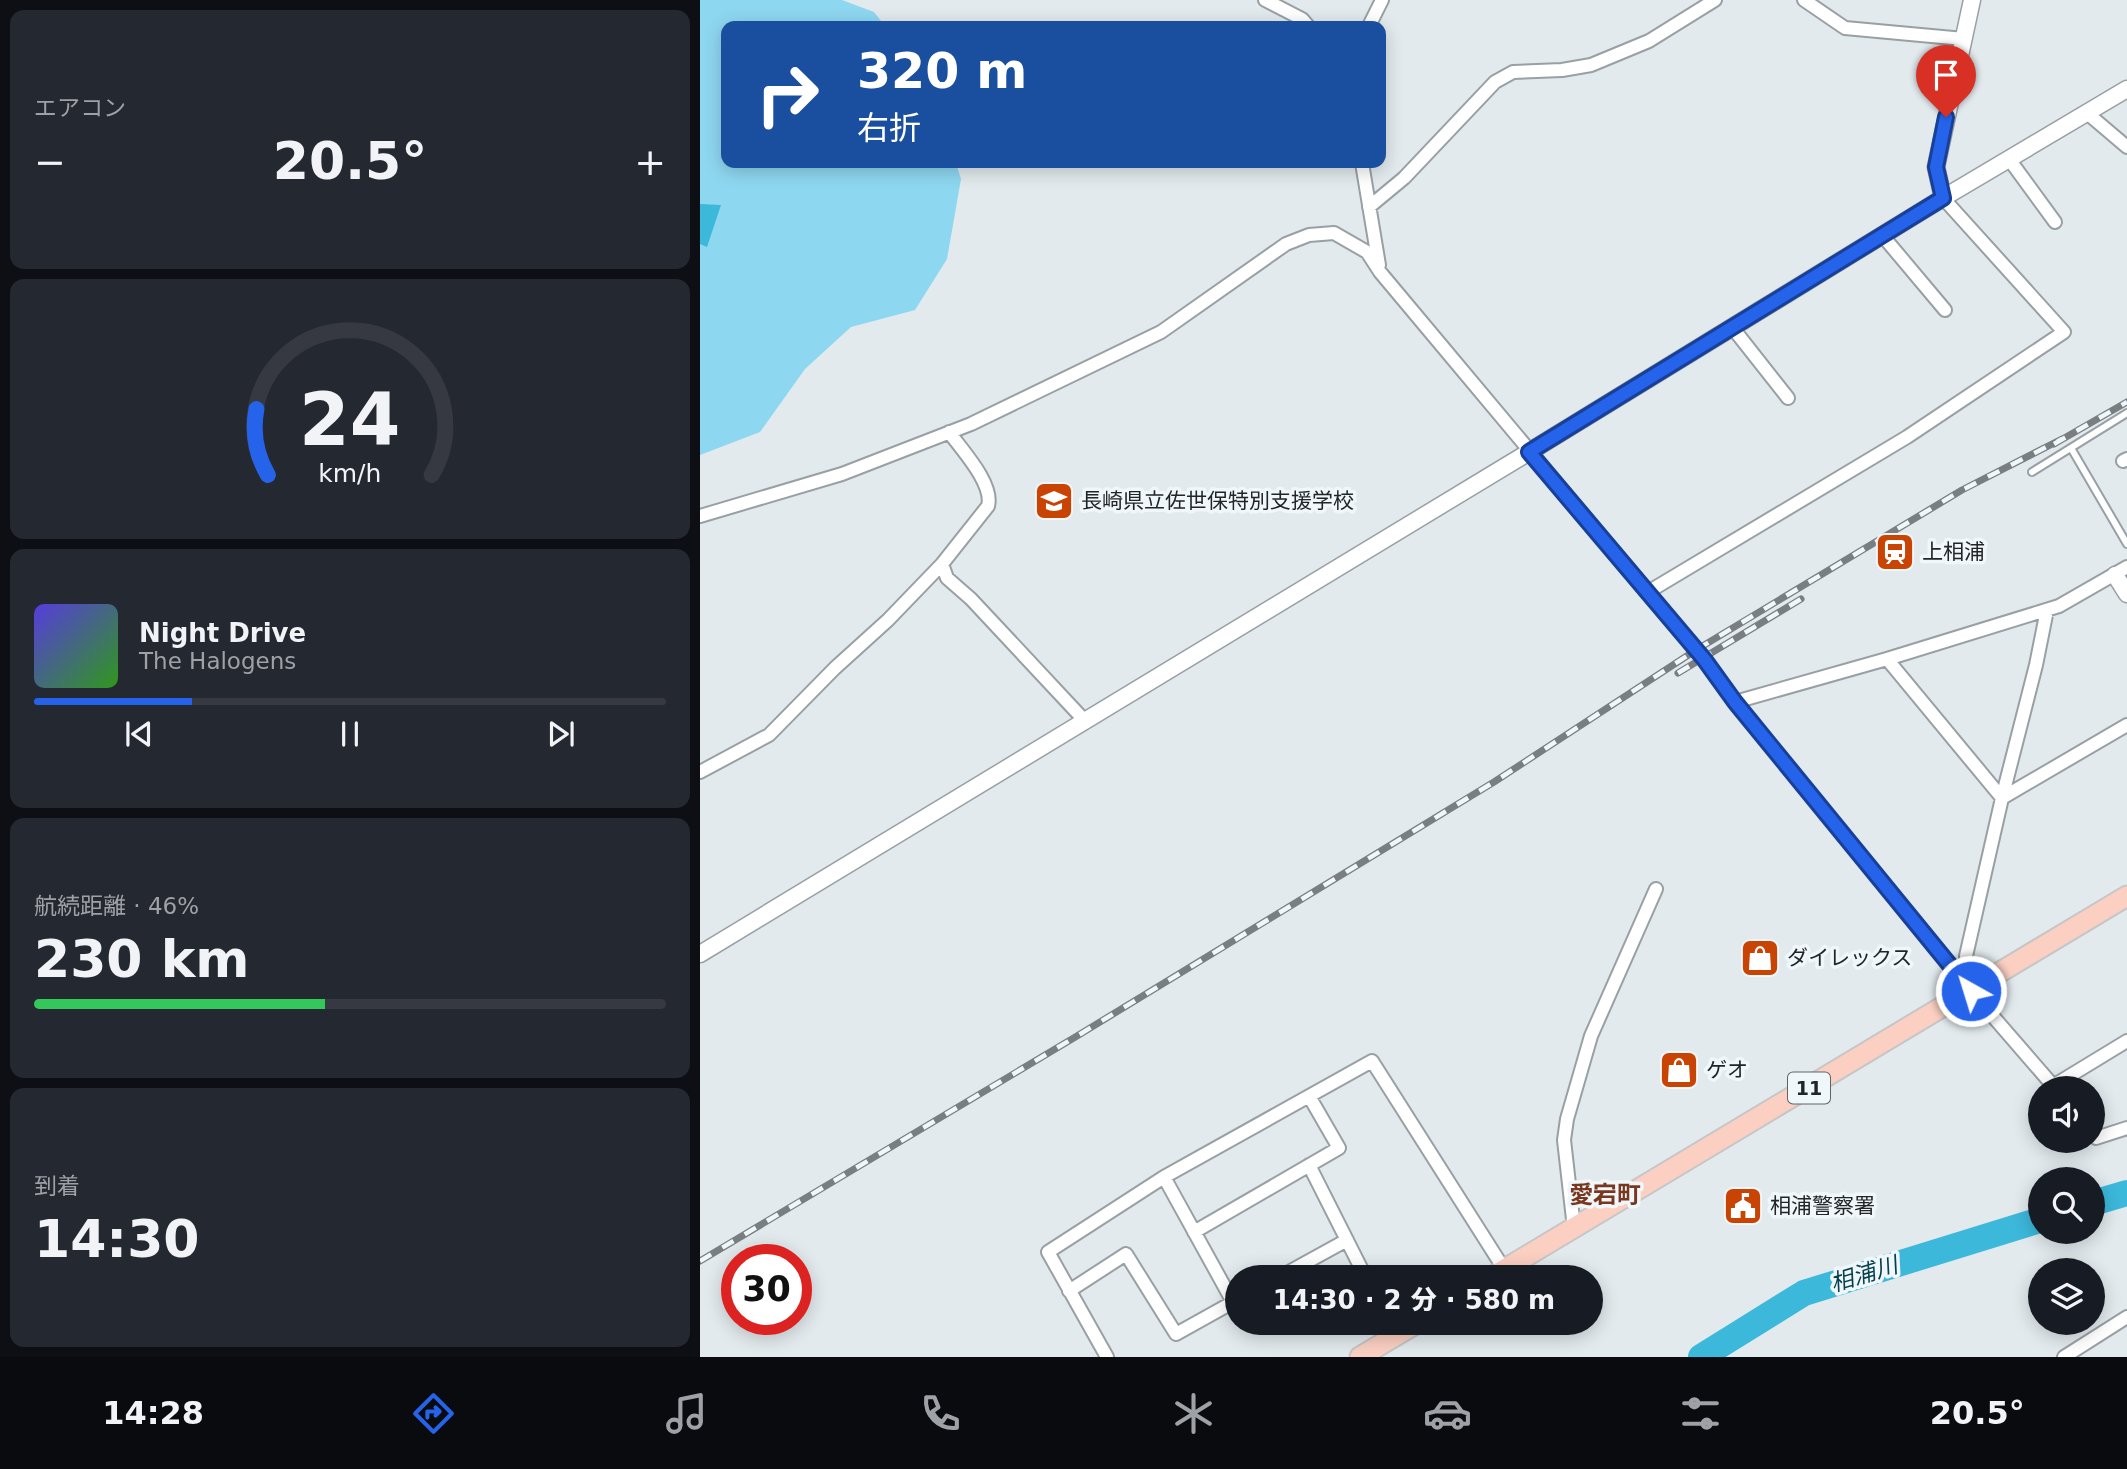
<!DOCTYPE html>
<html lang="ja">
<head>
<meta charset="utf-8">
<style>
  body { margin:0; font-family:"DejaVu Sans","Noto Sans JP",sans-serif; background:#242831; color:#f1f3f6; height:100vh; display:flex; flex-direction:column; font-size:26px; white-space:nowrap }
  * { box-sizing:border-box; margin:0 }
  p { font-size:23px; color:#9ea1a6 }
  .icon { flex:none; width:38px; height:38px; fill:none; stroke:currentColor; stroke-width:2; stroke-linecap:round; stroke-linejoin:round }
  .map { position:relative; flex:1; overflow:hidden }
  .drawer { display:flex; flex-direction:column; gap:10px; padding:10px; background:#0d0f14; width:700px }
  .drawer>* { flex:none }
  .guide { position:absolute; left:21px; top:21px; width:665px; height:147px; border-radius:14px; box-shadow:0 4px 18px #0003; background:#1a4fa0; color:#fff; overflow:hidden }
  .tools { position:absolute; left:1328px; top:1076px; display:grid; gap:14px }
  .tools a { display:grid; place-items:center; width:77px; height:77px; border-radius:50%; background:#171b24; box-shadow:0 4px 18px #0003; font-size:35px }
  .speed { position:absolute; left:21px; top:1244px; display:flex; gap:14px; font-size:35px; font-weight:700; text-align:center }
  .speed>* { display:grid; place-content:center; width:91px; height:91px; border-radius:50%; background:#171b24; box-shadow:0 4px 18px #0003; line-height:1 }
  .speed .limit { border:10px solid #d22; background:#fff; color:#111 }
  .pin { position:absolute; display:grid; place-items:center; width:60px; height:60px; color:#fff; margin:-72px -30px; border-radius:50% 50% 50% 0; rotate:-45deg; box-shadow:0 0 7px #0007 }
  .pin .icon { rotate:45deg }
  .me { position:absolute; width:77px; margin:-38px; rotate:321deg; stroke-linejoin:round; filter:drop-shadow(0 0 5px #0008) }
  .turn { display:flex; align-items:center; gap:24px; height:147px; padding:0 21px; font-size:32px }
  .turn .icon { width:91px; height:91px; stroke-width:2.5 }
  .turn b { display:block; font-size:49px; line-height:60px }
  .big { font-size:52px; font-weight:800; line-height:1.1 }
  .drawer .tile { flex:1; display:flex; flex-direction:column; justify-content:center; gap:10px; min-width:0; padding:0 24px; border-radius:14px; background:#242831 }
  .drawer .dial { align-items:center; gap:0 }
  .dial svg { height:182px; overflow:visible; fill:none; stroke:#363941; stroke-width:7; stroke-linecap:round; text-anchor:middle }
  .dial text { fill:#f1f3f6; stroke:none }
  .song { display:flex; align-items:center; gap:21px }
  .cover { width:84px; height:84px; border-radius:10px; background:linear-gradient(135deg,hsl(250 70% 55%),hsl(110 70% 35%)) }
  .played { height:7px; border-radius:4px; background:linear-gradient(90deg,#2563eb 25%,#363941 25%) }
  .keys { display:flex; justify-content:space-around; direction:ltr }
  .heat { display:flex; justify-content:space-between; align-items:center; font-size:38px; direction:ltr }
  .charge { height:10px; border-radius:5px; background:linear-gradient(90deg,#34c759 46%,#363941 0) }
  .trip { position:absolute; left:525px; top:1265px; width:378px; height:70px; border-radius:35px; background:#171b24; box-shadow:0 4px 18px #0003; font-weight:800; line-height:70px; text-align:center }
  .dock { display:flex; height:112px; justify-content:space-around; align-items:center; background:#090b0e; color:#9ea1a6 }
  .dock .icon { width:49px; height:49px }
  .dock .current { color:#2563eb }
  .dock b { font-size:32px; color:#f1f3f6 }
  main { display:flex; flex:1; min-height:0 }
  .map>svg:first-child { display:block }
  .green { fill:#8ed7f0 }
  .water { fill:#3cb8db }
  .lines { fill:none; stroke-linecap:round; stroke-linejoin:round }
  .river { stroke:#3cb8db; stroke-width:26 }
  .lane-casing { stroke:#99a0a3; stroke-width:10 }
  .street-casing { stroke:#99a0a3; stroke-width:16 }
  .secondary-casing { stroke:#99a0a3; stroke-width:19 }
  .primary-casing { stroke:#c6c6c6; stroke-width:23 }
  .lane { stroke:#fff; stroke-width:6 }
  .street { stroke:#fff; stroke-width:12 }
  .secondary { stroke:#fff; stroke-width:16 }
  .primary { stroke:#fbd0c2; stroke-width:19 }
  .rail-casing { stroke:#797e80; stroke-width:7 }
  .rail { stroke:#eff7fa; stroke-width:4.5; stroke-dasharray:13; stroke-linecap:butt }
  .route-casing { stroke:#184099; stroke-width:18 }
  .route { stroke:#2563eb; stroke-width:12 }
  .labels { text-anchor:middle; stroke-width:7; stroke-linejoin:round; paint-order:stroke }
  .shield { fill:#eff7fa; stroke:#606365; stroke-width:2 }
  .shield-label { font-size:19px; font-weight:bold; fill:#222425 }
  .poi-label { font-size:21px; fill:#222425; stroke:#eff7fa; text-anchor:start }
  .water-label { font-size:23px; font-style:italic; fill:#063e4d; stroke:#eff7fa }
  .quarter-label { font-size:24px; font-weight:bold; fill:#793720; stroke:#eff7fa }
</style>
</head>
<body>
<main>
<section class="drawer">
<div class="tile"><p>エアコン</p>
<div class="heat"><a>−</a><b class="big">20.5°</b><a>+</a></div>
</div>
<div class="tile dial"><svg viewBox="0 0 100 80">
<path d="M14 69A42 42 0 1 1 86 69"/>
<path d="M14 69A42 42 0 0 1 9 40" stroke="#2563eb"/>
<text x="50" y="56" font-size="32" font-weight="700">24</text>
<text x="50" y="72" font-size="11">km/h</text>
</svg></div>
<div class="tile">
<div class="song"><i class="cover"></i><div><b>Night Drive</b><p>The Halogens</p></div></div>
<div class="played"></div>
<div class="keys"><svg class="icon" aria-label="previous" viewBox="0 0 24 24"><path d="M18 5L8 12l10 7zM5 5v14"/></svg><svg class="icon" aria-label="pause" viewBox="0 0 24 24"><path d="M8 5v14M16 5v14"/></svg><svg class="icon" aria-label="next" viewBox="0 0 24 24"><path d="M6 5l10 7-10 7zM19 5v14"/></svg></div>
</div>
<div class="tile"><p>航続距離 · 46%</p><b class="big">230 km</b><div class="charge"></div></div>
<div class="tile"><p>到着</p><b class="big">14:30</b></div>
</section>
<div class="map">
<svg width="1427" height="1357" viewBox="0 0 1427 1357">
  <rect width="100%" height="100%" fill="#e2eaed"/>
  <path class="green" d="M0,0h142l32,12 11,14h-159v137h230l5,16 -14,80 -32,51 -64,17 -46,42 -45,63 -60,23z"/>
  <path class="water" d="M0,204l21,1 -14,42 -7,-3z"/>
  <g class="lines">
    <path class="river" d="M1393,1203l34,-10
      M1001,1357l103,-64 236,-73"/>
    <g class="lane-casing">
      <path id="lane" d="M1371,448l56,96
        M1332,472l95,-59"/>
    </g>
    <g class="street-casing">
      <path id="street" d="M565,0l37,19 6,7
        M1104,0l41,28 119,11
        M669,26l13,-26
        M1387,113l40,34
        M1309,159l46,63
        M662,163l17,102
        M669,207l35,-29 91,-96 18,-10 49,-2 29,-5 58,-24 66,-41
        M1182,235l63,75
        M1032,327l56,71
        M1423,461l4,-2
        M0,516l142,-42 129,-50 190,-92 125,-88 23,-9 25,-2 33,19 13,20 324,387 31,43 236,289 84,97
        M242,564l5,14 24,21 114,122
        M948,592l259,-155 157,-105 -121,-134
        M1187,659l115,139
        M1035,702l152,-43 172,-53 68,-39
        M0,772l69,-37 66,-67 53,-48 54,-56 46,-58c6,-22 -26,-56 -39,-74
        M1302,798l125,-73
        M1271,991l-5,-35 36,-158 34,-133 11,-55
        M1353,1086l74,-45
        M1393,1135l3,3 31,-10
        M609,1165l57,113
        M464,1177l69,125
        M874,1228l-10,-88 3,-21 24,-83 65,-147
        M494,1232l145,-84 -30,-52
        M578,1278l69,-38
        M369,1291l57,-37 50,80 61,-34
        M407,1357l-59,-105 116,-75 208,-116 132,208
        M1364,1357l63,-40"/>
    </g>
    <g class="secondary-casing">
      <path id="secondary" d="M1243,198l-7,-31 36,-167
        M1415,575l12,19
        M0,954l829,-502 414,-254 184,-109"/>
    </g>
    <g class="primary-casing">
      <path id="primary" d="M790,1278l637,-382
        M660,1357l57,-34"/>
    </g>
    <use href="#lane" class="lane"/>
    <use href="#street" class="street"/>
    <use href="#secondary" class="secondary"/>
    <use href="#primary" class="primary"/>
    <g class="rail-casing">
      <path id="rail" d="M1354,444l73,-42
        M978,673l123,-74
        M0,1261l377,-225 417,-254 202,-132 266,-160 100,-51"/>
    </g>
    <use href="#rail" class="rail"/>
  </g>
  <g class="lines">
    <g class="route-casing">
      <path id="route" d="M1246,117l-10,50 7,31 -414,254 175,207 31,43 236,289"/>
    </g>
    <use href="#route" class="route"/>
  </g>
  <defs>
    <g id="school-square" transform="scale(2.0125)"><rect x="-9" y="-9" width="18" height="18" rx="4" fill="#c94303" stroke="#eff7fa"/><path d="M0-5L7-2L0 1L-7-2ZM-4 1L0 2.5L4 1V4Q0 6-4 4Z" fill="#fff"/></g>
    <g id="station-square" transform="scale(2.0125)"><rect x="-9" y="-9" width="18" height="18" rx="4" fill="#c94303" stroke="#eff7fa"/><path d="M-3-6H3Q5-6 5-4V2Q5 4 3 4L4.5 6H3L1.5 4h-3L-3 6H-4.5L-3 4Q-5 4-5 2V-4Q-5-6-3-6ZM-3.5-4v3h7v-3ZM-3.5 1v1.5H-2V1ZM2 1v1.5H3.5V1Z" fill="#fff"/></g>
    <g id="shop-square" transform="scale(2.0125)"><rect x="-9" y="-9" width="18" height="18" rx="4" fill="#c94303" stroke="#eff7fa"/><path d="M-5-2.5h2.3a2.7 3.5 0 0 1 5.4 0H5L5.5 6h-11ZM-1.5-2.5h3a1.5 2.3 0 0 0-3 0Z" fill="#fff"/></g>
    <g id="civic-square" transform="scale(2.0125)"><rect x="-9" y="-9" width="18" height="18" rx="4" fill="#c94303" stroke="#eff7fa"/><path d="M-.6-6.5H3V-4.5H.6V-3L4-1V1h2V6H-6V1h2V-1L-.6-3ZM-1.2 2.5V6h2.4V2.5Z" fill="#fff"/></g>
  </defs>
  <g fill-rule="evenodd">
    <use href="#school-square" x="354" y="501"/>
    <use href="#station-square" x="1195" y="552"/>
    <use href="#shop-square" x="1060" y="958"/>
    <use href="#shop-square" x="979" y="1070"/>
    <use href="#civic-square" x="1043" y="1206"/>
  </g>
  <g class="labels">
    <rect class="shield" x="1088" y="1072.5" width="42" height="31" rx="5"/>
    <g class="shield-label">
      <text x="1109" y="1095">11</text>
    </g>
    <g class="poi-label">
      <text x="381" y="508">長崎県立佐世保特別支援学校</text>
      <text x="1222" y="559">上相浦</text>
      <text x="1087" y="965">ダイレックス</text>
      <text x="1006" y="1077">ゲオ</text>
      <text x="1070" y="1213">相浦警察署</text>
    </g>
    <g class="water-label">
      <text transform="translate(1164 1274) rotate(-17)" y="8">相浦川</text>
    </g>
    <g class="quarter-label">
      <text x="905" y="1203">愛宕町</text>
    </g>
  </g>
</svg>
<div class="tools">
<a><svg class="icon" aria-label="sound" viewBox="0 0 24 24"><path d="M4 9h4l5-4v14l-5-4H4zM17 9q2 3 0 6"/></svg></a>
<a><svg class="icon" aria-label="search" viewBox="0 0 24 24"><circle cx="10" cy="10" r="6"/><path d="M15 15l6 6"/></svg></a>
<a><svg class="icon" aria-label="layers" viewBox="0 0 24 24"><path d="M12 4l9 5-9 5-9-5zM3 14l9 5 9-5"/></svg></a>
</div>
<div class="speed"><div class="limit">30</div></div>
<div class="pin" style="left:1246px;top:117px;background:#d93025"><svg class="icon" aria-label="arrive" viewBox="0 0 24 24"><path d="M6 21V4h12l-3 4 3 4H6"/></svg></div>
<svg class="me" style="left:1271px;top:991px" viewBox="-20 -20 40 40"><circle r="17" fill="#2563eb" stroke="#fff" stroke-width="3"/><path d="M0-11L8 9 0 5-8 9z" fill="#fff"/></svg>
<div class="trip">14:30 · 2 分 · 580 m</div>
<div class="guide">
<div class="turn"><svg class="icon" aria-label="right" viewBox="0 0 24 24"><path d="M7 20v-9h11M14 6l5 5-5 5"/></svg><div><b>320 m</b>右折</div></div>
</div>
</div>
</main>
<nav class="dock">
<b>14:28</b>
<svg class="icon current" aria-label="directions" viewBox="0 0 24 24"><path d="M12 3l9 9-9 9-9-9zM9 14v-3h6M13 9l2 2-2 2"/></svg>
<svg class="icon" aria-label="music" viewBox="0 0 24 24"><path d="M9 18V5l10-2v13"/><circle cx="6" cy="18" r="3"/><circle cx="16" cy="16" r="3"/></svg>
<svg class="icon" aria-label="phone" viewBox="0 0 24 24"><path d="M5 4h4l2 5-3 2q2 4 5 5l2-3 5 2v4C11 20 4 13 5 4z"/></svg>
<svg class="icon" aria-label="climate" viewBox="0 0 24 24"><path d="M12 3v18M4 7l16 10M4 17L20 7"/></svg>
<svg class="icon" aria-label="car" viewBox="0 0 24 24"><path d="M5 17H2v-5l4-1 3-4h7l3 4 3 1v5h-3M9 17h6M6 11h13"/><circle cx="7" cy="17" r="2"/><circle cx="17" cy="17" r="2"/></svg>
<svg class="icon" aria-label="filters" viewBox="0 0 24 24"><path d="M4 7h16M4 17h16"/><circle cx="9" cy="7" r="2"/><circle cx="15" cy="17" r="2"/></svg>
<b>20.5°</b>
</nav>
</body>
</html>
